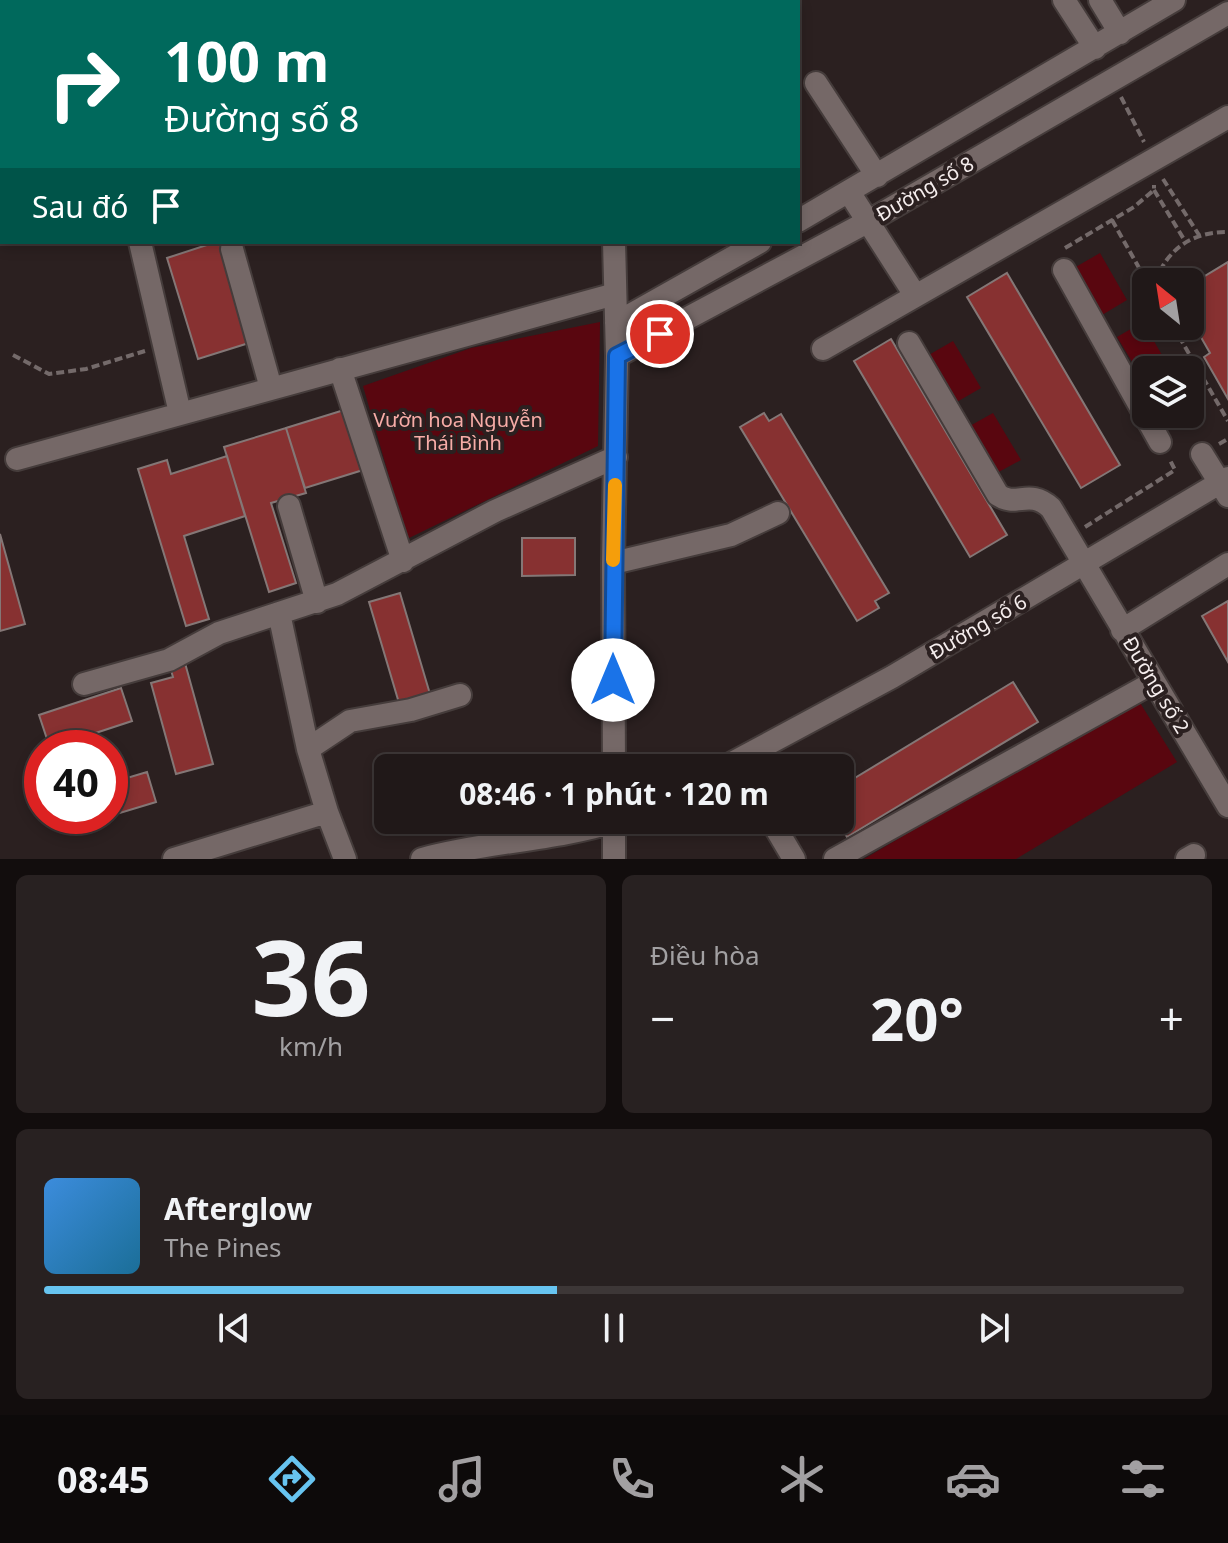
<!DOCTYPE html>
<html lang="vi">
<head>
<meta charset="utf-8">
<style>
  body { margin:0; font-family:"Noto Sans",sans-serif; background:#282121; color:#f1f3f6; height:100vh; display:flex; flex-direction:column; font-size:30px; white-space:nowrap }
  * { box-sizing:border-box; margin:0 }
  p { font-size:26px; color:#a2a0a2 }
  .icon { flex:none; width:44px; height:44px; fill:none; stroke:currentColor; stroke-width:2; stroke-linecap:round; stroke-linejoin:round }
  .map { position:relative; height:859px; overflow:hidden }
  .side { display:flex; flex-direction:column; gap:16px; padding:16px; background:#120d0d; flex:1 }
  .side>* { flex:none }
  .banner { position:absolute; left:0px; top:0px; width:800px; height:244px; box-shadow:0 4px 12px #0003,0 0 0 2px #3d3737; background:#00695c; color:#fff; overflow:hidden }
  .needle { width:52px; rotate:330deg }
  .tools { position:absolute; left:1132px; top:268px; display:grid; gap:16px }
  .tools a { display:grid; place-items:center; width:72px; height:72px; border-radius:12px; background:#201818; box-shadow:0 4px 12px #0003,0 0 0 2px #3d3737; font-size:40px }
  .speed { position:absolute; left:24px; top:730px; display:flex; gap:16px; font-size:40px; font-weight:700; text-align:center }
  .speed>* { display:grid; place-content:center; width:104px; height:104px; border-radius:50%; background:#201818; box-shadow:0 4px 12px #0003,0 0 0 2px #3d3737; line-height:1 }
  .speed .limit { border:12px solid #d22; background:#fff; color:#111 }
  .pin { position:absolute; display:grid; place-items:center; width:68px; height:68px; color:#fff; margin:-34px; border:4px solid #fff; border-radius:50%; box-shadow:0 2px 8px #0007 }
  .me { position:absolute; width:88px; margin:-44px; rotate:0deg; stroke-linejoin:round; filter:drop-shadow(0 0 6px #0008) }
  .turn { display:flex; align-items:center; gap:28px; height:168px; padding:0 32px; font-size:36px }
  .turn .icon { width:104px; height:104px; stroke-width:2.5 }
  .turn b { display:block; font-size:56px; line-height:68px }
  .then { display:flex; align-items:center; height:76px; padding:0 32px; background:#0003; gap:16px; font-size:30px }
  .big { font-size:60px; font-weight:700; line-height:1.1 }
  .side .widget { flex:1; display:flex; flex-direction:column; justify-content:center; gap:12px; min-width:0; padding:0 28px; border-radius:12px; background:#282121 }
  .side .dial { align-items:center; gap:0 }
  .dial b { font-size:104px; line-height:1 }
  .song { display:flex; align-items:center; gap:24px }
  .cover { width:96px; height:96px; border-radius:12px; background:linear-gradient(135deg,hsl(210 70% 55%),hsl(200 70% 35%)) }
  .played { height:8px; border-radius:4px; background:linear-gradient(90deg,#67c4f0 45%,#3d3737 45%) }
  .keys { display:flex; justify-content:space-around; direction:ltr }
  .heat { display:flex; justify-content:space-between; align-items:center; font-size:44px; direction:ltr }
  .side .tiles { flex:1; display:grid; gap:16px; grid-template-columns:1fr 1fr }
  .widget:last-child { grid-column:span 2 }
  .trip { position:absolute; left:374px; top:754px; width:480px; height:80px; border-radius:12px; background:#201818; box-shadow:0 4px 12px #0003,0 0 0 2px #3d3737; font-weight:700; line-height:80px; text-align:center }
  .menu { display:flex; height:128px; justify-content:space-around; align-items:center; background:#0d0a0a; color:#a2a0a2 }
  .menu .icon { width:56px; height:56px }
  .menu .active { color:#67c4f0 }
  .menu b { font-size:36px; color:#f1f3f6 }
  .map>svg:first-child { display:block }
  .green { fill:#59060f }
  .building { fill:#873131; stroke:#847776; stroke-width:2 }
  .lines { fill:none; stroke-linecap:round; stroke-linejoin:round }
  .minor-casing { stroke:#453c3b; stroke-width:26 }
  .path { stroke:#746a6a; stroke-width:4; stroke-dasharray:8 4; stroke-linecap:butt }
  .minor { stroke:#756867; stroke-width:22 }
  .route-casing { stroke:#114b97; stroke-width:20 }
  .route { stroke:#1a73e8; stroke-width:14 }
  .slow { stroke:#f59e0b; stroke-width:14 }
  .labels { text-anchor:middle; stroke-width:8; stroke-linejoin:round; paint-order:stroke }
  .street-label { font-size:20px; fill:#f6eeee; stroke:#2b2020 }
  .park-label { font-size:20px; fill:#f7aca7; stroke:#2b2020 }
</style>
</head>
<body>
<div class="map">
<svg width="1228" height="859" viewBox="0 0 1228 859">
  <rect width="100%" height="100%" fill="#2b2020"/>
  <path class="green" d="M1100,253l27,47 -25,15 -28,-47z
    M600,322l-2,124 -191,93 -44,-153 108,-38z
    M1143,322l27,47 -24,1 -1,13 -28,-46z
    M953,341l28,47 -26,15 -28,-47z
    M993,413l28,47 -26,14 -27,-47z
    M1137,698l40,64 -161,97h-152z"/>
  <path class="building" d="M216,242h5l31,100 -54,17 -31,-101z
    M1228,262v137l-24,-42 6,-4 -20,-35v-33z
    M1007,273l113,192 -39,23 -114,-191z
    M891,339l116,196 -37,22 -116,-196z
    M344,410l19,60 -58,18 -19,-60z
    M764,413l5,8 12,-7 108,179 -14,8 4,7 -22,13 -117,-194z
    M286,428l20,65 -35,10 25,80 -27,9 -45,-145z
    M227,456l18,60 -61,20 25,83 -23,7 -48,-157 29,-9 4,14z
    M0,534l25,90 -25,7z
    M522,538h53v37l-53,1z
    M400,593l30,101 -31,9 -30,-101z
    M1228,601v61l-26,-46z
    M185,663l28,101 -37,10 -25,-91 22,-6 -3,-10z
    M1013,682l25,40 -191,115 -11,-17h4v-33z
    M121,688l11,33 -82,27 -11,-33z
    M147,772l9,30 -46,14v-33z
    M70,816h39l-36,11z"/>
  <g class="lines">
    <g class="minor-casing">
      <path id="minor" d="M211,0l1,2
        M359,0v2
        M611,0v2
        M1064,0l31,48
        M1100,0l20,33
        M816,83l61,93
        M849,192l66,103
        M798,221l376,-221
        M0,224h2
        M140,242l40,171
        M232,249l39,139
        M1064,270l96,172
        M616,323l144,-81
        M909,343l89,152c19,13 31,-7 53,13l177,298
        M823,349l405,-232
        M617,356l252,-135 359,-208
        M340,369l63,192
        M1202,454l26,42
        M17,459l598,-165
        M289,506l28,96
        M613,563l118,-28 47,-22
        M279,613l29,136 42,-28 61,-11 49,-15
        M1122,630l106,-66
        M84,684l85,-24 50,-27 118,-39 158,-83 121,-54
        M308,749l19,63
        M614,768l-1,-205 4,-207 -3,-114
        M723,768l169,-91 336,-199
        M614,820v39
        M771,820l23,39
        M174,859l153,-47 18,47
        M422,859c65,-18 133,-18 197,-39
        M835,859l319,-177
        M1187,859l7,-4"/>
    </g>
    <path class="path" d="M1121,97l23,45
      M1163,179l36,56
      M1154,190l31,51
      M1112,220l35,62
      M1065,248l69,-41 20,-17v-5
      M1155,282c13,-34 37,-50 73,-50
      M1173,326l55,95
      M13,355l36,19 37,-5 59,-18
      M1219,444l9,-5
      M1085,527l90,-57 -6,-12"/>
    <use href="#minor" class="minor"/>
  </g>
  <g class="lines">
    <g class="route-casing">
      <path id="route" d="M613,680l4,-324 43,-22"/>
    </g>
    <use href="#route" class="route"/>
    <path class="slow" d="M613,560l2,-75"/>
  </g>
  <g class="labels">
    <g class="street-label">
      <text transform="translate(925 189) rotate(-30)" y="7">Đường số 8</text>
      <text transform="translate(978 627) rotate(-30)" y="7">Đường số 6</text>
      <text transform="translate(1156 685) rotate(59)" y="7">Đường số 2</text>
    </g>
    <g class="park-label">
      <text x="458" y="427">Vườn hoa Nguyễn<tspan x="458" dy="23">Thái Bình</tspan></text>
    </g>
  </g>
</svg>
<div class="tools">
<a><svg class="needle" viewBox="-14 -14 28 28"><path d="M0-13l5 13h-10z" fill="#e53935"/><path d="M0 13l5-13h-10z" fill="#a2a0a2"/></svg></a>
<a><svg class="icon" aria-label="layers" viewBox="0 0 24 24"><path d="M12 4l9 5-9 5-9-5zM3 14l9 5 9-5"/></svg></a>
</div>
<div class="speed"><div class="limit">40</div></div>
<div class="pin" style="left:660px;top:334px;background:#d93025"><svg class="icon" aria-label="arrive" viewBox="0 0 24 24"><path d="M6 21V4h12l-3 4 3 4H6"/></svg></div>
<svg class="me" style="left:613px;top:680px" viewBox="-20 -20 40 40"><circle r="19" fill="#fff"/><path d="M0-13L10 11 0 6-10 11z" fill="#1a73e8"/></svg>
<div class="trip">08:46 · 1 phút · 120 m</div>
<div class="banner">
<div class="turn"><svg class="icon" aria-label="right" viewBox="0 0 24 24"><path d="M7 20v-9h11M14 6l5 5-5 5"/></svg><div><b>100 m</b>Đường số 8</div></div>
<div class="then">Sau đó<svg class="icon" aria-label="arrive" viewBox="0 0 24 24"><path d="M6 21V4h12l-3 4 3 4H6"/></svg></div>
</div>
</div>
<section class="side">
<div class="tiles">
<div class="widget dial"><b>36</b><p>km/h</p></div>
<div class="widget"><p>Điều hòa</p>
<div class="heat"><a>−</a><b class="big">20°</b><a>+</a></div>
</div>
<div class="widget">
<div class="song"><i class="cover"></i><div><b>Afterglow</b><p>The Pines</p></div></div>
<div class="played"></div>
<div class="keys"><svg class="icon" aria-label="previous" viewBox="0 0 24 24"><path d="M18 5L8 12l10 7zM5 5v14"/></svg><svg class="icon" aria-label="pause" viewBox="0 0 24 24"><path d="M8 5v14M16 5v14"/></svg><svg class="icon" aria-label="next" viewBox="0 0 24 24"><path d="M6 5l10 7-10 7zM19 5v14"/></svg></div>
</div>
</div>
</section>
<nav class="menu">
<b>08:45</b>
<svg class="icon active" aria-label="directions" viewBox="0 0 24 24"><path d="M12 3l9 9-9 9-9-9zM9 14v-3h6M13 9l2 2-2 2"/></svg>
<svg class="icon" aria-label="music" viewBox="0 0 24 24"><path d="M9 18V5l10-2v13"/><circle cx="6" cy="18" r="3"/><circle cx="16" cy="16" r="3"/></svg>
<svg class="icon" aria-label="phone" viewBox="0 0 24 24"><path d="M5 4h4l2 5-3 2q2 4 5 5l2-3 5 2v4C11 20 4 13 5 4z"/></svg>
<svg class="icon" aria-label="climate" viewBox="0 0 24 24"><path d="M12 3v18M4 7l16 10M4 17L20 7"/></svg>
<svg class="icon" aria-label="car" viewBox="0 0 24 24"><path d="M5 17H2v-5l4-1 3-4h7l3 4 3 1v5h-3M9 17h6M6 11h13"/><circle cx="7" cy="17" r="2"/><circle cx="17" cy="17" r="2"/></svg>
<svg class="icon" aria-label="filters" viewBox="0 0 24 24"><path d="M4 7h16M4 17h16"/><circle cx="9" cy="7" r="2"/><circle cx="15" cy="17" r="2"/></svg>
</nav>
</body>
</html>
